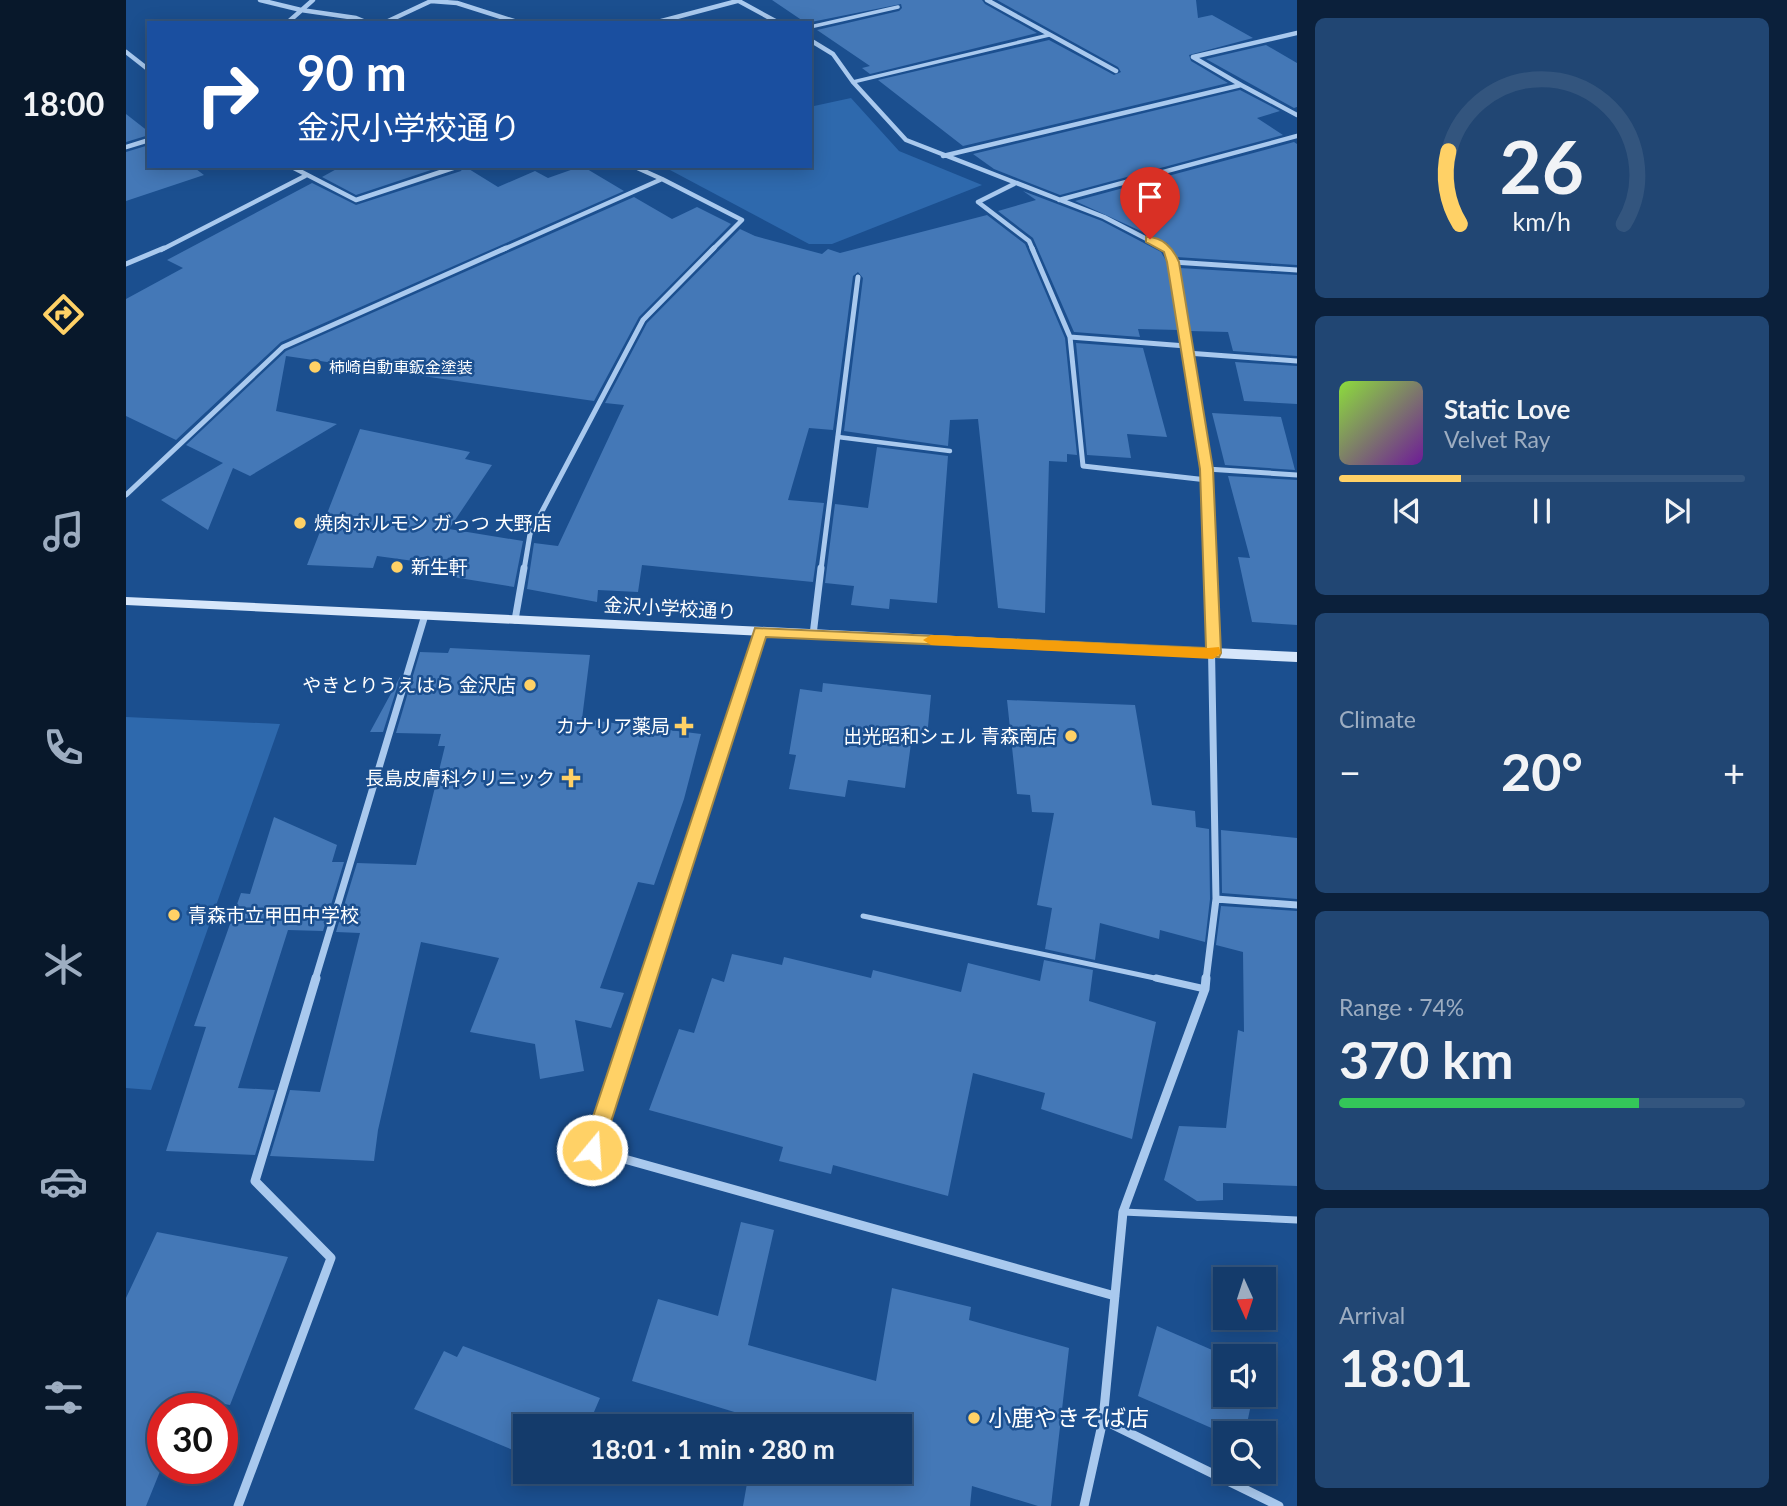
<!DOCTYPE html>
<html lang="en">
<head>
<meta charset="utf-8">
<style>
  body { margin:0; font-family:Lato,"Noto Sans JP",sans-serif; background:#214673; color:#f1f3f6; height:100vh; display:flex; flex-direction:column; font-size:26px; white-space:nowrap }
  * { box-sizing:border-box; margin:0 }
  p { font-size:23px; color:#9dadc1 }
  .icon { flex:none; width:38px; height:38px; fill:none; stroke:currentColor; stroke-width:2; stroke-linecap:round; stroke-linejoin:round }
  .map { position:relative; flex:1; overflow:hidden }
  .side { display:flex; flex-direction:column; gap:18px; padding:18px; background:#0b203b; width:490px }
  .side>* { flex:none }
  .guide { position:absolute; left:21px; top:21px; width:665px; height:147px; border-radius:0px; box-shadow:0 4px 18px #0003,0 0 0 2px #33557e; background:#1a4fa0; color:#fff; overflow:hidden }
  .needle { width:46px; rotate:177deg }
  .fabs { position:absolute; left:1087px; top:1267px; display:grid; gap:14px }
  .fabs a { display:grid; place-items:center; width:63px; height:63px; border-radius:0px; background:#143b6b; box-shadow:0 4px 18px #0003,0 0 0 2px #33557e; font-size:35px }
  .speed { position:absolute; left:21px; top:1393px; display:flex; gap:14px; font-size:35px; font-weight:700; text-align:center }
  .speed>* { display:grid; place-content:center; width:91px; height:91px; border-radius:50%; background:#143b6b; box-shadow:0 4px 18px #0003,0 0 0 2px #33557e; line-height:1 }
  .speed .limit { border:10px solid #d22; background:#fff; color:#111 }
  .pin { position:absolute; display:grid; place-items:center; width:60px; height:60px; color:#fff; margin:-72px -30px; border-radius:50% 50% 50% 0; rotate:-45deg; box-shadow:0 0 7px #0007 }
  .pin .icon { rotate:45deg }
  .me { position:absolute; width:77px; margin:-38px; rotate:18deg; stroke-linejoin:round; filter:drop-shadow(0 0 5px #0008) }
  .turn { display:flex; align-items:center; gap:24px; height:147px; padding:0 35px; font-size:32px }
  .turn .icon { width:91px; height:91px; stroke-width:2.5 }
  .turn b { display:block; font-size:49px; line-height:60px }
  .big { font-size:52px; font-weight:700; line-height:1.1 }
  .side .tile { flex:1; display:flex; flex-direction:column; justify-content:center; gap:10px; min-width:0; padding:0 24px; border-radius:10px; background:#214673 }
  .side .dial { align-items:center; gap:0 }
  .dial svg { height:182px; overflow:visible; fill:none; stroke:#33557e; stroke-width:7; stroke-linecap:round; text-anchor:middle }
  .dial text { fill:#f1f3f6; stroke:none }
  .song { display:flex; align-items:center; gap:21px }
  .cover { width:84px; height:84px; border-radius:10px; background:linear-gradient(135deg,hsl(90 70% 55%),hsl(280 70% 35%)) }
  .played { height:7px; border-radius:4px; background:linear-gradient(90deg,#ffd166 30%,#33557e 30%) }
  .keys { display:flex; justify-content:space-around; direction:ltr }
  .heat { display:flex; justify-content:space-between; align-items:center; font-size:38px; direction:ltr }
  .charge { height:10px; border-radius:5px; background:linear-gradient(90deg,#34c759 74%,#33557e 0) }
  .trip { position:absolute; left:387px; top:1414px; width:399px; height:70px; border-radius:0px; background:#143b6b; box-shadow:0 4px 18px #0003,0 0 0 2px #33557e; font-weight:700; line-height:70px; text-align:center }
  main { display:flex; flex:1; min-height:0 }
  .tab-bar { display:flex; flex-direction:column; width:126px; justify-content:space-around; align-items:center; background:#08182b; color:#9dadc1 }
  .tab-bar .icon { width:49px; height:49px }
  .tab-bar .current { color:#ffd166 }
  .tab-bar b { font-size:32px; color:#f1f3f6 }
  .map>svg:first-child { display:block }
  .green { fill:#2e69ad }
  .building { fill:#4478b7 }
  .lines { fill:none; stroke-linecap:round; stroke-linejoin:round }
  .lane-far3 { stroke:#a9c9ee; stroke-width:3.5 }
  .lane-far2 { stroke:#a9c9ee; stroke-width:4.5 }
  .lane-far1 { stroke:#a9c9ee; stroke-width:5 }
  .lane { stroke:#a9c9ee; stroke-width:7 }
  .street-far3 { stroke:#a9c9ee; stroke-width:4.5 }
  .street-far2 { stroke:#a9c9ee; stroke-width:5 }
  .street-far1 { stroke:#a9c9ee; stroke-width:7 }
  .street { stroke:#a9c9ee; stroke-width:9 }
  .secondary { fill:#d6e6fa; fill-rule:evenodd }
  .route { fill:#ffd166; stroke:#a68842; stroke-width:2 }
  .slow { fill:#f59e0b }
  .poi-dot { fill:#ffd166; stroke:#1b4f8f; stroke-width:2.5 }
  .labels { text-anchor:middle; stroke-width:5; stroke-linejoin:round; paint-order:stroke }
  .far-poi-label { font-size:16px; fill:#fff; stroke:#1b4f8f; text-anchor:start }
  .poi-label { font-size:19px; fill:#fff; stroke:#1b4f8f; text-anchor:end }
  .street-label { font-size:19px; fill:#fff; stroke:#1b4f8f }
  .near-poi-label { font-size:23px; fill:#fff; stroke:#1b4f8f; text-anchor:start }
</style>
</head>
<body>
<main>
<nav class="tab-bar">
<b>18:00</b>
<svg class="icon current" aria-label="directions" viewBox="0 0 24 24"><path d="M12 3l9 9-9 9-9-9zM9 14v-3h6M13 9l2 2-2 2"/></svg>
<svg class="icon" aria-label="music" viewBox="0 0 24 24"><path d="M9 18V5l10-2v13"/><circle cx="6" cy="18" r="3"/><circle cx="16" cy="16" r="3"/></svg>
<svg class="icon" aria-label="phone" viewBox="0 0 24 24"><path d="M5 4h4l2 5-3 2q2 4 5 5l2-3 5 2v4C11 20 4 13 5 4z"/></svg>
<svg class="icon" aria-label="climate" viewBox="0 0 24 24"><path d="M12 3v18M4 7l16 10M4 17L20 7"/></svg>
<svg class="icon" aria-label="car" viewBox="0 0 24 24"><path d="M5 17H2v-5l4-1 3-4h7l3 4 3 1v5h-3M9 17h6M6 11h13"/><circle cx="7" cy="17" r="2"/><circle cx="17" cy="17" r="2"/></svg>
<svg class="icon" aria-label="filters" viewBox="0 0 24 24"><path d="M4 7h16M4 17h16"/><circle cx="9" cy="7" r="2"/><circle cx="15" cy="17" r="2"/></svg>
</nav>
<div class="map">
<svg width="1171" height="1506" viewBox="0 0 1171 1506">
  <rect width="100%" height="100%" fill="#1b4f8f"/>
  <path class="green" d="M725,98l48,53 83,34 -150,59h-23l-139,-74 5,-4h135v-64l4,4z
    M0,717l154,7 -129,366 -25,-2z"/>
  <path class="building" d="M646,0h210l3,4 52,29 -167,41 -8,-6 8,-2 -53,-36 82,-19 3,-3 -1,-4 -95,19z
    M871,0h199l2,18 14,-3 41,23 -64,17 2,6 37,22 -265,63 -85,-66 171,-40 65,35 7,-3 -3,-5z
    M1140,45l31,18v44l-3,1 -88,-49z
    M1114,90l40,21 -23,7 26,17 -223,60 -66,-26 -21,-15z
    M0,114l23,18v3l-23,7z
    M1168,142l3,2v121l-121,-8 -9,-14 -92,-42z
    M23,145v21h43l12,9 -78,26v-49z
    M216,166h101l-87,29 -34,-18z
    M338,166l34,21 37,-16 13,7 34,-12 42,25 -343,151 -105,98 -50,-24v-117l57,-31 -16,-8 145,-77 44,22 105,-34z
    M897,191l79,30 59,31 7,12 11,66 -41,-1 2,8 -66,-5 -41,-94 -35,-27 38,-11z
    M508,197l38,22 25,-12 34,17 -92,93 -45,84 -308,-45 -10,55 61,13 -87,52 -17,-8 -25,62 -47,-30 62,-37 -37,-18 100,-94z
    M861,215l38,29 40,94 12,117 -10,-1v8l-18,-1 -4,152 -47,-5 -20,-189 -28,1 -2,26 -104,-15 19,-153 -5,-6 -5,4 -20,154 -24,-2 -21,72 36,3 -11,79 -171,-17 -4,27 -40,-2 -1,12 -70,-13 7,-46 24,3 66,-141 -19,-2 42,-80 93,-94 15,7 67,18 6,-5 12,4z
    M1053,268l118,7v81l-64,-5 -5,-19 -38,-1z
    M950,343l67,5 24,89 -40,-3 4,24 -44,-3z
    M1109,362l62,4v38l-53,-3z
    M1086,413l69,4 14,53 -70,-5z
    M234,429l110,23 -5,7 27,6 -43,64 74,12 -9,46 -61,-10 5,-10 -81,-11 -4,12 -66,-3z
    M751,447l71,9 -11,147 -47,-4 -1,10 -38,-4 3,-19 -29,-3 10,-79 33,4z
    M1102,476l69,4v145l-45,-3 -14,-65 12,1z
    M324,648l140,7 -8,64 119,15 -17,65 -30,86 -16,-3 -38,106 24,5 -13,35 -36,-8 9,51 -44,8 -5,-35 -65,-12 29,-74 -78,-16 -43,188 -4,31 -104,-5 20,-66 30,2 40,-159 -24,-1 21,-69 59,2 29,-119h-7l3,-12 -45,-1 24,-81 28,1z
    M275,675l-18,57h-13z
    M697,683l108,12 -4,42 -15,-1 -7,52 -57,-8 -3,17 -56,-8 7,-34 -7,-1 11,-65 22,3z
    M881,700l128,5 17,100 43,6 1,16 13,2 1,70 -5,43 -45,-12 -1,9 -59,-16 -5,37 -50,-11 7,-41 -15,-3 17,-92 -22,-1 -2,-17 -13,-1z
    M148,817l63,28 -5,17h12l-21,69 -35,-1 -50,158 37,2 -20,65 -89,-4 40,-124 -12,-1 47,-133 9,1z
    M1095,830l76,8v61l-75,-6z
    M1095,906l76,5v275l-74,-3v17l-26,1 -33,-21 15,-54 47,2 12,-98 6,2 -1,-80 -27,-7z
    M606,954l50,11 2,-8 87,21 2,-8 88,22 7,-29 72,18 4,-21 49,10 -4,31 67,21 -24,117 -91,-30 4,-16 -72,-20 -25,123 -115,-31 -2,9 -52,-13 4,-14 -134,-37 30,-81 15,4 18,-55 12,4z
    M615,1222l33,8 -26,115 128,36 16,-93 79,19 -2,13 100,28 -18,158h-13l-66,-20 -2,20h-227l6,-34h151v-46h-162l3,-12 -109,-33 26,-82 60,17z
    M31,1232l131,25 -58,148 -41,-7 -4,11h-22v55l-17,42h-20v-208z
    M1031,1326l69,30 -1,39h28l-8,38h-22l-85,-37z
    M337,1346l137,52 -12,28h-63v29l-111,-46 30,-58 13,6z"/>
  <g class="lines">
    <path class="lane-far3" d="M684,27l88,-20
      M727,82l196,-47"/>
    <path class="lane-far2" d="M712,437l112,14"/>
    <path class="lane-far1" d="M737,916l301,64"/>
    <path class="lane" d="M1030,978l49,11
      M997,1212l174,8"/>
    <path class="street-far3" d="M134,0l41,10 55,8 12,5
      M611,0l42,23
      M861,0l129,71
      M161,23l26,-23
      M258,23l47,-22 26,2 63,20
      M528,23l83,-22
      M684,40l23,14 20,28 53,58 198,77 64,33
      M0,52l23,18
      M1115,85l-48,-28 104,-24
      M0,147l23,-7
      M817,156l298,-71 56,30
      M164,166l66,34 103,-34
      M507,166l29,13
      M888,184l-36,18 51,39 4,9
      M933,200l238,-64
      M35,250l144,-74
      M376,250l160,-71 80,41 -30,30"/>
    <path class="street-far2" d="M906,248l38,89 13,129 124,14
      M1039,248l8,14 34,207 3,101
      M1047,262l124,8
      M0,264l38,-16
      M944,337l116,9
      M1061,353l110,8
      M1081,469l90,6
      M0,495l157,-148 223,-99
      M398,570l6,-36 113,-214 71,-72
      M695,570l37,-293"/>
    <path class="street-far1" d="M389,620l9,-52
      M687,635l8,-67
      M1090,899l81,6
      M189,980l110,-365
      M521,980l113,-349
      M1080,980l10,-81 -6,-331"/>
    <path class="street" d="M522,978l-56,172 523,146
      M977,1420l176,86
      M112,1506l93,-248 -76,-77 61,-203
      M958,1506l19,-86 20,-208 82,-223 1,-11"/>
    <path class="secondary" d="M0,597l1171,55v10l-1171,-57z"/>
  </g>
  <path class="route" d="M1020,237c16,-1 27,11 33,25l34,207 8,184 -2,4 -453,-20 -164,513 -3,6 -7,3 -7,-3 -3,-6 173,-522 451,20 -6,-179 -33,-207 -3,-10 -18,-10z"/>
  <path class="slow" d="M805,635l277,13 11,-1 2,6 -8,6 -282,-14 -8,-5z"/>
  <g class="poi-dot">
    <circle cx="189" cy="367" r="7"/>
    <circle cx="174" cy="523" r="7"/>
    <circle cx="271" cy="567" r="7"/>
    <circle cx="404" cy="685" r="7"/>
    <path d="M554.5 715.5h7v7h7v7h-7v7h-7v-7h-7v-7h7z"/>
    <circle cx="945" cy="736" r="7"/>
    <path d="M441.5 767.5h7v7h7v7h-7v7h-7v-7h-7v-7h7z"/>
    <circle cx="48" cy="915" r="7"/>
    <circle cx="848" cy="1418" r="7"/>
  </g>
  <g class="labels">
    <g class="far-poi-label">
      <text x="203" y="373">柿崎自動車鈑金塗装</text>
    </g>
    <g class="poi-label">
      <text x="188" y="530" text-anchor="start">焼肉ホルモン ガっつ 大野店</text>
      <text x="285" y="574" text-anchor="start">新生軒</text>
      <text x="390" y="692">やきとりうえはら 金沢店</text>
      <text x="544" y="733">カナリア薬局</text>
      <text x="931" y="743">出光昭和シェル 青森南店</text>
      <text x="429" y="785">長島皮膚科クリニック</text>
      <text x="62" y="922" text-anchor="start">青森市立甲田中学校</text>
    </g>
    <g class="street-label">
      <text transform="translate(544 608) rotate(3)" y="7">金沢小学校通り</text>
    </g>
    <g class="near-poi-label">
      <text x="862" y="1426">小鹿やきそば店</text>
    </g>
  </g>
</svg>
<div class="fabs">
<a><svg class="needle" viewBox="-14 -14 28 28"><path d="M0-13l5 13h-10z" fill="#e53935"/><path d="M0 13l5-13h-10z" fill="#9dadc1"/></svg></a>
<a><svg class="icon" aria-label="sound" viewBox="0 0 24 24"><path d="M4 9h4l5-4v14l-5-4H4zM17 9q2 3 0 6"/></svg></a>
<a><svg class="icon" aria-label="search" viewBox="0 0 24 24"><circle cx="10" cy="10" r="6"/><path d="M15 15l6 6"/></svg></a>
</div>
<div class="speed"><div class="limit">30</div></div>
<div class="pin" style="left:1024px;top:239px;background:#d93025"><svg class="icon" aria-label="arrive" viewBox="0 0 24 24"><path d="M6 21V4h12l-3 4 3 4H6"/></svg></div>
<svg class="me" style="left:466px;top:1150px" viewBox="-20 -20 40 40"><circle r="17" fill="#ffd166" stroke="#fff" stroke-width="3"/><path d="M0-11L8 9 0 5-8 9z" fill="#fff"/></svg>
<div class="trip">18:01 · 1 min · 280 m</div>
<div class="guide">
<div class="turn"><svg class="icon" aria-label="right" viewBox="0 0 24 24"><path d="M7 20v-9h11M14 6l5 5-5 5"/></svg><div><b>90 m</b>金沢小学校通り</div></div>
</div>
</div>
<section class="side">
<div class="tile dial"><svg viewBox="0 0 100 80">
<path d="M14 69A42 42 0 1 1 86 69"/>
<path d="M14 69A42 42 0 0 1 9 37" stroke="#ffd166"/>
<text x="50" y="56" font-size="32" font-weight="700">26</text>
<text x="50" y="72" font-size="11">km/h</text>
</svg></div>
<div class="tile">
<div class="song"><i class="cover"></i><div><b>Static Love</b><p>Velvet Ray</p></div></div>
<div class="played"></div>
<div class="keys"><svg class="icon" aria-label="previous" viewBox="0 0 24 24"><path d="M18 5L8 12l10 7zM5 5v14"/></svg><svg class="icon" aria-label="pause" viewBox="0 0 24 24"><path d="M8 5v14M16 5v14"/></svg><svg class="icon" aria-label="next" viewBox="0 0 24 24"><path d="M6 5l10 7-10 7zM19 5v14"/></svg></div>
</div>
<div class="tile"><p>Climate</p>
<div class="heat"><a>−</a><b class="big">20°</b><a>+</a></div>
</div>
<div class="tile"><p>Range · 74%</p><b class="big">370 km</b><div class="charge"></div></div>
<div class="tile"><p>Arrival</p><b class="big">18:01</b></div>
</section>
</main>
</body>
</html>
